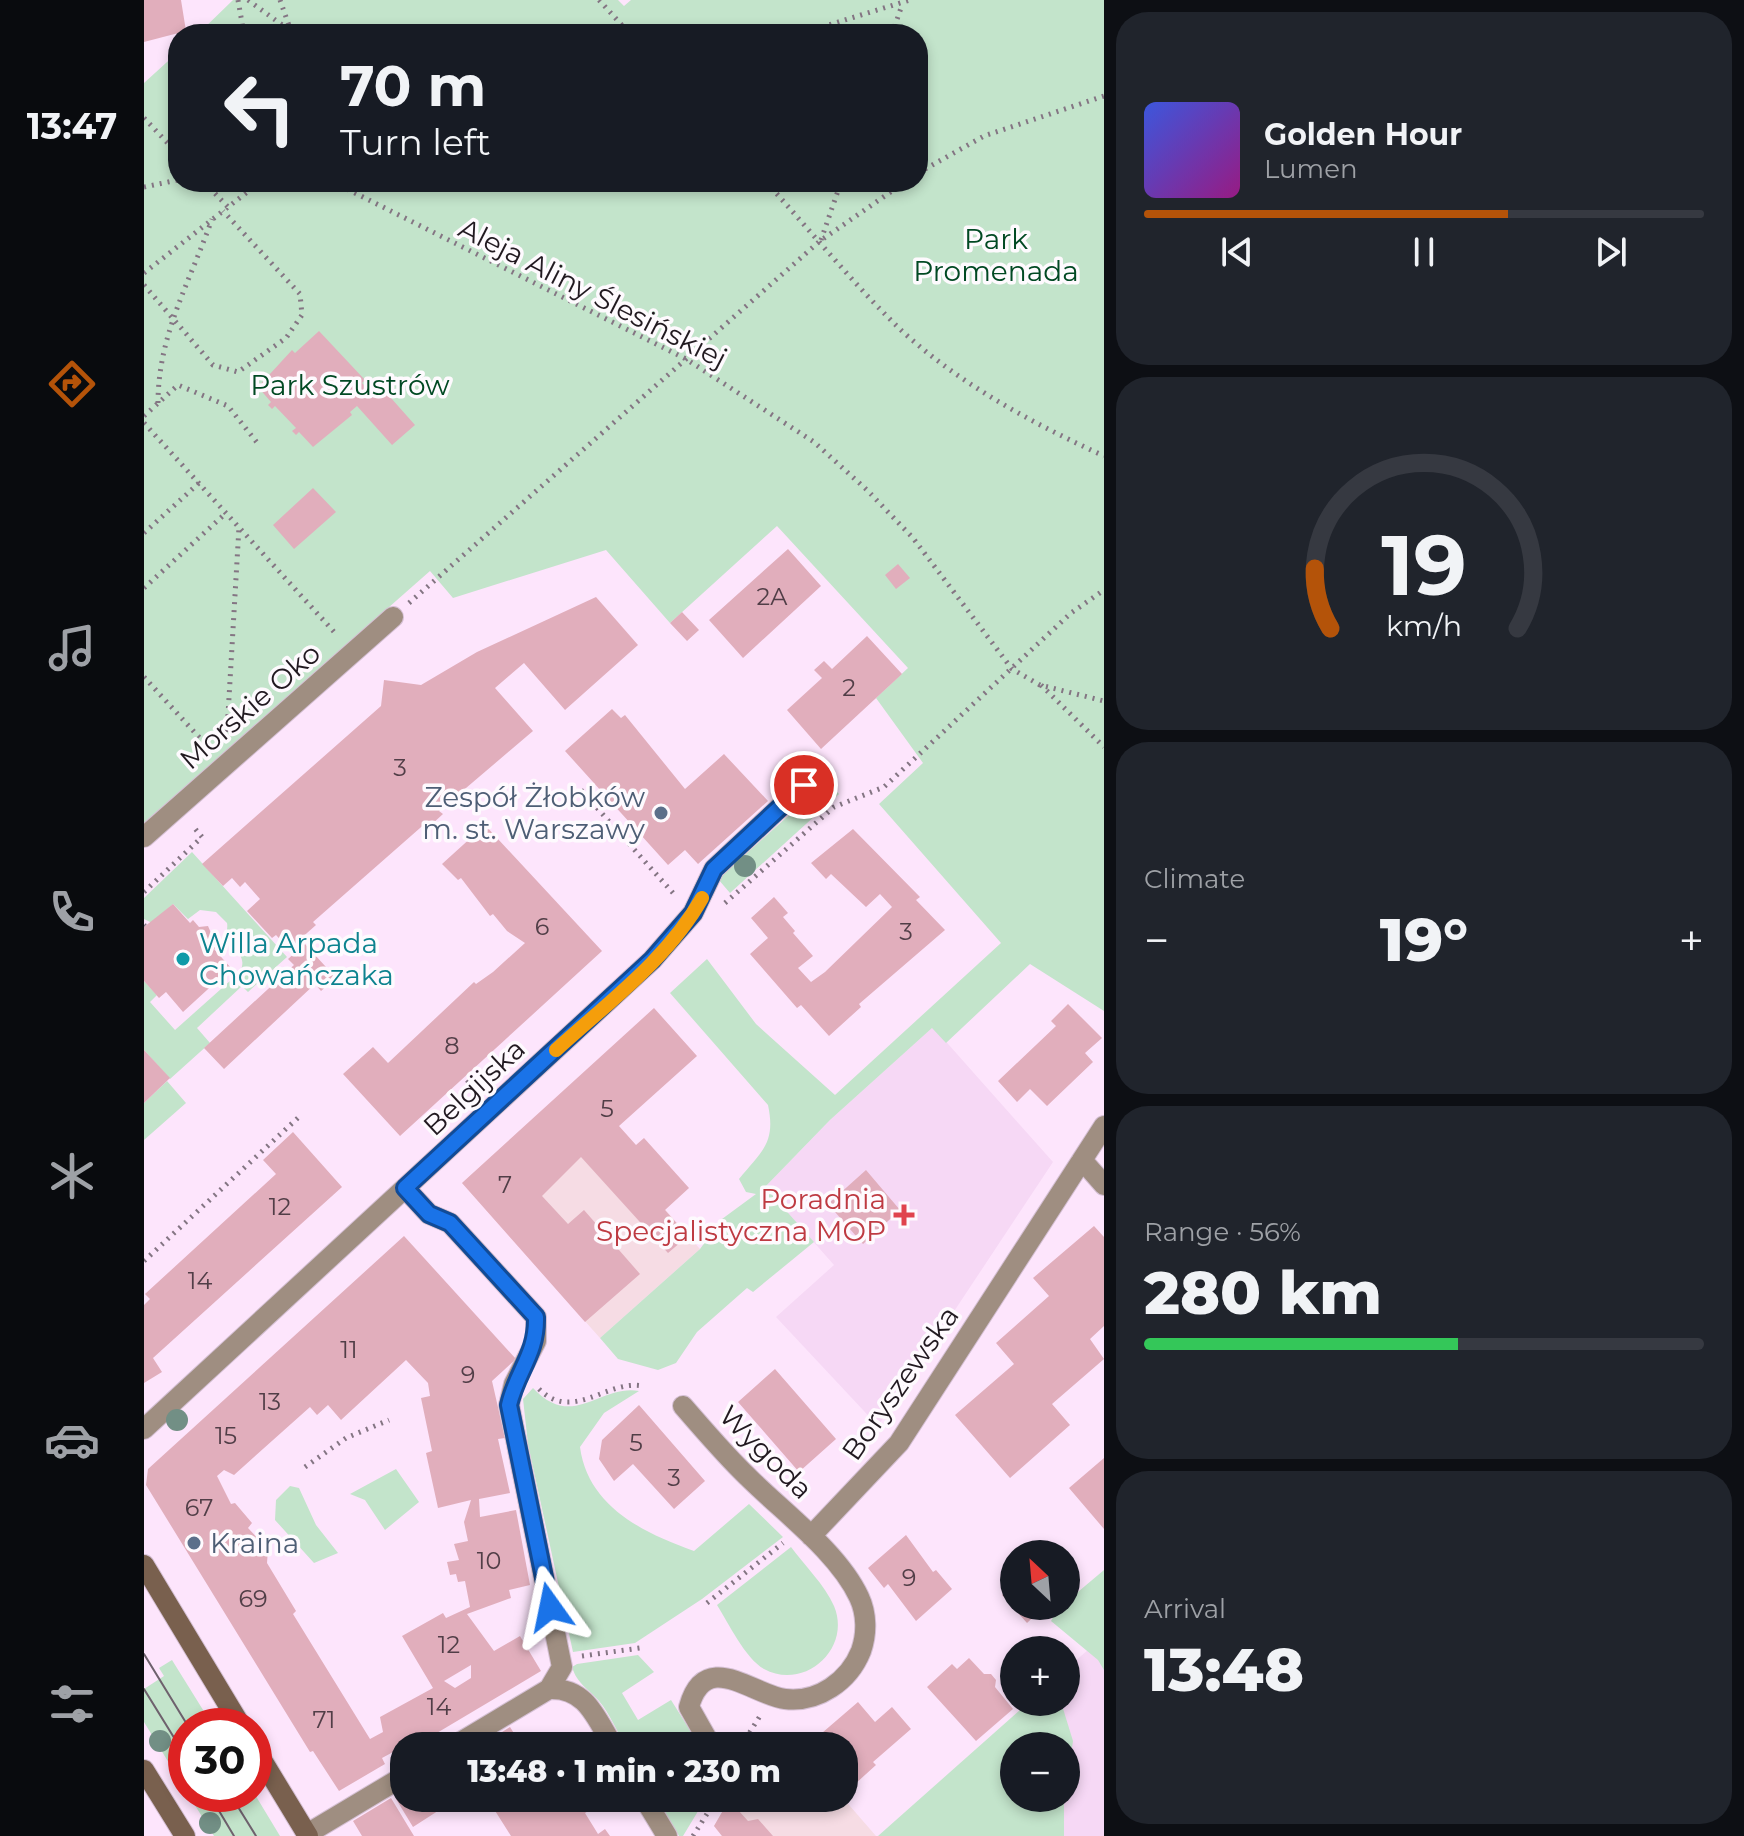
<!DOCTYPE html>
<html lang="en">
<head>
<meta charset="utf-8">
<style>
  body { margin:0; font-family:Montserrat,sans-serif; background:#20242c; color:#f1f3f6; height:100vh; display:flex; flex-direction:column; font-size:30px; white-space:nowrap }
  * { box-sizing:border-box; margin:0 }
  p { font-size:26px; color:#9ea1a6 }
  .icon { flex:none; width:44px; height:44px; fill:none; stroke:currentColor; stroke-width:2; stroke-linecap:round; stroke-linejoin:round }
  .map { position:relative; flex:1; overflow:hidden }
  .side { display:flex; flex-direction:column; gap:12px; padding:12px; background:#0d0f14; width:640px }
  .side>* { flex:none }
  .guide { position:absolute; left:24px; top:24px; width:760px; height:168px; border-radius:32px; box-shadow:0 4px 12px #0003; background:#171b24; color:#f1f3f6; overflow:hidden }
  .needle { width:52px; rotate:334deg }
  .fabs { position:absolute; left:856px; top:1540px; display:grid; gap:16px }
  .fabs a { display:grid; place-items:center; width:80px; height:80px; border-radius:50%; background:#171b24; box-shadow:0 4px 12px #0003; font-size:40px }
  .speed { position:absolute; left:24px; top:1708px; display:flex; gap:16px; font-size:40px; font-weight:700; text-align:center }
  .speed>* { display:grid; place-content:center; width:104px; height:104px; border-radius:50%; background:#171b24; box-shadow:0 4px 12px #0003; line-height:1 }
  .speed .limit { border:12px solid #d22; background:#fff; color:#111 }
  .pin { position:absolute; display:grid; place-items:center; width:68px; height:68px; color:#fff; margin:-34px; border:4px solid #fff; border-radius:50%; box-shadow:0 2px 8px #0007 }
  .me { position:absolute; width:88px; margin:-44px; rotate:348deg; stroke-linejoin:round; filter:drop-shadow(0 0 6px #0008) }
  .turn { display:flex; align-items:center; gap:28px; height:168px; padding:0 40px; font-size:36px }
  .turn .icon { width:104px; height:104px; stroke-width:2.5 }
  .turn b { display:block; font-size:56px; line-height:68px }
  .big { font-size:60px; font-weight:800; line-height:1.1 }
  .side .card { flex:1; display:flex; flex-direction:column; justify-content:center; gap:12px; min-width:0; padding:0 28px; border-radius:32px; background:#20242c }
  .side .dial { align-items:center; gap:0 }
  .dial svg { height:208px; overflow:visible; fill:none; stroke:#363941; stroke-width:7; stroke-linecap:round; text-anchor:middle }
  .dial text { fill:#f1f3f6; stroke:none }
  .song { display:flex; align-items:center; gap:24px }
  .cover { width:96px; height:96px; border-radius:12px; background:linear-gradient(135deg,hsl(230 70% 55%),hsl(310 70% 35%)) }
  .played { height:8px; border-radius:4px; background:linear-gradient(90deg,#b45309 65%,#363941 65%) }
  .keys { display:flex; justify-content:space-around; direction:ltr }
  .heat { display:flex; justify-content:space-between; align-items:center; font-size:44px; direction:ltr }
  .charge { height:12px; border-radius:6px; background:linear-gradient(90deg,#34c759 56%,#363941 0) }
  .trip { position:absolute; left:246px; top:1732px; width:468px; height:80px; border-radius:32px; background:#171b24; box-shadow:0 4px 12px #0003; font-weight:800; line-height:80px; text-align:center }
  main { display:flex; flex:1; min-height:0 }
  .menu { display:flex; flex-direction:column; width:144px; justify-content:space-around; align-items:center; background:#090b0e; color:#9ea1a6 }
  .menu .icon { width:56px; height:56px }
  .menu .active { color:#b45309 }
  .menu b { font-size:36px; color:#f1f3f6 }
  .map>svg:first-child { display:block }
  .commercial { fill:#f6dce4 }
  .built { fill:#f6d8f5 }
  .green { fill:#c3e4cb }
  .building { fill:#e1aebc; fill-rule:evenodd }
  .lines { fill:none; stroke-linecap:round; stroke-linejoin:round }
  .street-casing { stroke:#d5c0d4; stroke-width:22 }
  .secondary-casing { stroke:#d5c0d4; stroke-width:22 }
  .path { stroke:#847583; stroke-width:5; stroke-dasharray:2 6; stroke-linecap:butt }
  .street { stroke:#9f8e81; stroke-width:20 }
  .secondary { stroke:#79604e; stroke-width:20 }
  .tram { stroke:#6e616d; stroke-width:2 }
  .tree { fill:#728f85 }
  .route-casing { stroke:#114b97; stroke-width:20 }
  .route { stroke:#1a73e8; stroke-width:14 }
  .slow { stroke:#f59e0b; stroke-width:14 }
  .service-dot { fill:#5c6f8a; stroke:#fefafe; stroke-width:3 }
  .culture-dot { fill:#0f9aa8; stroke:#fefafe; stroke-width:3 }
  .health-dot { fill:#e0444e; stroke:#fefafe; stroke-width:3 }
  .labels { text-anchor:middle; stroke-width:7; stroke-linejoin:round; paint-order:stroke }
  .number-label { font-size:24px; fill:#513e47 }
  .park-label { font-size:28px; fill:#014923; stroke:#fefafe }
  .street-label { font-size:28px; fill:#211920; stroke:#fefafe }
  .service-label { font-size:28px; fill:#4e5e75; stroke:#fefafe; text-anchor:end }
  .culture-label { font-size:28px; fill:#0d838f; stroke:#fefafe; text-anchor:start }
  .health-label { font-size:28px; fill:#be3a42; stroke:#fefafe; text-anchor:end }
</style>
</head>
<body>
<main>
<nav class="menu">
<b>13:47</b>
<svg class="icon active" aria-label="directions" viewBox="0 0 24 24"><path d="M12 3l9 9-9 9-9-9zM9 14v-3h6M13 9l2 2-2 2"/></svg>
<svg class="icon" aria-label="music" viewBox="0 0 24 24"><path d="M9 18V5l10-2v13"/><circle cx="6" cy="18" r="3"/><circle cx="16" cy="16" r="3"/></svg>
<svg class="icon" aria-label="phone" viewBox="0 0 24 24"><path d="M5 4h4l2 5-3 2q2 4 5 5l2-3 5 2v4C11 20 4 13 5 4z"/></svg>
<svg class="icon" aria-label="climate" viewBox="0 0 24 24"><path d="M12 3v18M4 7l16 10M4 17L20 7"/></svg>
<svg class="icon" aria-label="car" viewBox="0 0 24 24"><path d="M5 17H2v-5l4-1 3-4h7l3 4 3 1v5h-3M9 17h6M6 11h13"/><circle cx="7" cy="17" r="2"/><circle cx="17" cy="17" r="2"/></svg>
<svg class="icon" aria-label="filters" viewBox="0 0 24 24"><path d="M4 7h16M4 17h16"/><circle cx="9" cy="7" r="2"/><circle cx="15" cy="17" r="2"/></svg>
</nav>
<div class="map">
<svg width="960" height="1836" viewBox="0 0 960 1836">
  <rect width="100%" height="100%" fill="#fde5fc"/>
  <path class="commercial" d="M418,1093l138,156 -100,89 -138,-155z
    M587,1798h112l33,38h-154l-8,-10z"/>
  <path class="built" d="M789,1027l120,135 -175,264 -102,-109 58,-52 -69,-78 65,-67z
    M960,1636v200h-74l11,-38h25v-52l-14,-44h14v-33z"/>
  <path class="green" d="M89,0h385l6,6 7,-6h473v1011l-74,-47 -84,79 -14,-15 -102,92 -65,67 49,55 -61,50 -6,-4 -50,44 -21,31 -18,7 -40,-11 -18,-21 100,-89 22,-30 34,-25 -10,-2 -7,-13c23,-28 37,-36 29,-74l-98,-112 37,-34 49,65 79,71 166,-152 -122,-139 44,-41 -47,-65 32,-30 -131,-142 -107,97 -64,-73 -153,48 -23,-27 -286,252v-740l34,-31v130h740v-148h-720z
    M683,781l12,13 -109,99 -12,-14z
    M48,852l95,105 -39,35 -6,-6 -45,42 13,15 -40,36 -26,-29v-69l13,14 -7,7 25,28 65,-58c9,-19 -10,-21 -13,-35 -1,-5 1,-10 0,-14l-11,-11 -16,-2 -12,9 -15,-15 -21,19 -8,-4v-21z
    M23,1081l19,22 -42,37v-37z
    M389,1388c40,43 67,-4 106,3l-35,22 -24,34c8,60 64,86 114,104l55,-47 34,33 -81,62 -67,44 -62,9 -45,-208 -5,-45z
    M252,1469l23,33 -34,28 -20,-30 -15,-6z
    M146,1486l9,2 17,37 22,28 -24,10 -39,-43 1,-20z
    M647,1547c13,18 34,38 43,59 18,43 -30,85 -70,63 -19,-11 -35,-45 -47,-64z
    M960,1570v100l-6,-10 -47,-39 8,-15h7v-4z
    M494,1655l16,17 -32,21 16,27 33,-20 29,46h-74c-9,-14 -16,-32 -27,-45 -10,-12 -22,-17 -27,-34l5,-3z
    M28,1660l41,66h-27v65l-42,-69v-33l20,-13 -5,-8z
    M885,1702h32l12,39 -7,45v-40h-52v52h50v38h-186z
    M110,1793l26,43h-66l-26,-42z
    M513,1798h49l-23,38h-4z"/>
  <path class="building" d="M0,0h37l5,31 -42,11z
    M175,331l46,49 -3,3 11,11 5,-10 8,1 5,13 24,27 -23,20 -35,-39 -7,6 2,3 -39,32 -14,-15 -3,3 -4,-4 4,-3 -21,-22 -3,3 -4,-4 3,-3 -13,-15 34,-37 3,3z
    M169,488l23,24 -42,37 -21,-24z
    M644,549l33,37 -78,72 -34,-38z
    M754,564l12,14 -14,11 -11,-14z
    M452,597l42,48 -73,65 -41,-47 -29,25 38,43 -94,80 4,3 -12,11 -3,-4 -115,101 3,3 -27,24 -13,-14 -4,3 -25,-27 13,-12 -15,-17 -5,5 -8,-9 -9,8 -21,-22 179,-158 3,-26 37,5 56,-33z
    M538,612l17,18 -12,11 -17,-18z
    M723,636l35,38 -81,75 -34,-39 35,-32 -8,-8 10,-9 8,8z
    M468,709l9,9 4,-3 60,74 39,-35 44,47 -70,63 -13,-14 -17,15 -103,-114z
    M341,825l117,126 -202,185 -57,-62 30,-27 15,16 86,-81 2,2 17,-12 32,-29 -18,-12 -14,-17 -3,2 -29,-38 -3,2 -16,-16z
    M709,829l67,68 -4,3 29,30 -86,74 2,3 -32,29 -28,-31 -4,3 -47,-54 18,-16 -17,-20 23,-21 14,16 -5,4 12,14 -2,2 20,23 -15,12 13,14 14,-10 67,-65 -12,-13 -14,13 -35,-33 -5,5 -15,-16z
    M29,904l17,19 3,-3 6,7 9,-1 9,21 -3,2 17,19 -48,44 -17,-20 -7,6 -15,-17v-54z
    M161,944l31,34 -15,13 -6,-7 -91,85 -20,-21 90,-83 -6,-6z
    M924,1004l34,34 -17,15 8,9 -46,44 -17,-17 -13,13 -19,-21 58,-55 -5,-5z
    M510,1008l43,48 -78,70 17,19 8,-7 45,50 -24,22 23,26 -20,17 -87,-96 -39,39 26,28 16,-14 56,64 -55,48 -123,-139z
    M0,1050l26,28 -26,25z
    M149,1132l49,55 -189,171 9,14 -18,11v-78l6,-6 -5,-5 131,-120 -13,-14z
    M722,1170l34,40 -37,34 -35,-40z
    M950,1226l10,11v89l-14,13 14,20 -52,45 18,21 -60,53 -55,-63 59,-51 -18,-21 53,-47 -16,-18z
    M260,1236l112,123 -24,22 13,57 -7,1 12,54 -31,6 1,18 36,-7 14,75 -21,5 2,8 -44,16 27,37 26,-15 21,35 -126,75h-11v7l-6,3 -3,-5 -13,7 3,6 -46,27 -26,-40 -3,1 -164,-267 2,-16zM262,1360l22,23 2,13 -9,2 11,53 -6,2 12,55 33,-8 -7,22 4,19 -14,3 5,16 -12,2 3,13 6,-1 2,8 7,-1 5,26 -24,11 -3,-5 -41,23 31,52 -53,29 3,15 -13,7 -77,-125 3,-3 -29,-48 1,-14 -20,-21 4,-5 -17,-20 -4,1 -14,-28 7,-6 10,5 76,-68 7,8 11,-10 13,15zM327,1665v13l-16,10 -11,-7z
    M631,1369l61,70 -37,33 -61,-70z
    M495,1405l66,76 -31,28 -41,-45 -19,17 -15,-22 3,-19z
    M960,1458v71l-35,-41z
    M762,1535l27,37 3,-2 16,19 -36,32 -28,-37 -4,4 -16,-20z
    M870,1585v21h31l-18,17 -25,-28z
    M825,1658l15,16h7l5,6 -1,7 18,22 -37,32 -49,-54 25,-23 5,5z
    M714,1702l17,20 17,-15 19,22 -38,33 3,3 -32,29v-48h-23l-6,-7z
    M366,1727l12,19h-42z
    M260,1793v5h54l-45,29 -17,-28z
    M247,1798l23,38h-52l-9,-15z
    M343,1798h100l6,10 -8,5 13,21 7,-5 5,7h-99z
    M585,1800l19,21 10,-2 15,17h-51l-8,-10z"/>
  <g class="lines">
    <g class="street-casing">
      <path id="street" d="M0,837l249,-220
        M938,1160l22,25
        M261,1188l24,26 21,9 86,94v24l-22,43 -5,21 53,262 -13,22 -95,57
        M539,1406c21,24 42,49 65,71 35,35 90,75 111,120 8,17 8,37 2,54 -12,30 -43,52 -76,48 -32,-4 -80,-51 -96,8l22,39
        M0,1429l508,-469 41,-47 21,-44 106,-99
        M667,1536l88,-93 205,-317
        M405,1689c37,-2 47,29 64,57
        M500,1798l23,38
        M163,1834l97,-58"/>
    </g>
    <g class="secondary-casing">
      <path id="secondary" d="M0,1565l97,161
        M110,1747l54,89
        M0,1770l41,66"/>
    </g>
    <path class="path" d="M94,0l6,34
      M104,0l41,30
      M136,0l12,34
      M455,0l31,34
      M655,34l111,-34
      M748,34l10,-29
      M0,118l34,36
      M774,173l66,-37 120,-40
      M60,182l24,25
      M189,182l353,177 128,83 53,48 46,48 99,131 28,16 64,16
      M622,182c45,49 88,103 136,149 59,54 130,92 202,125
      M0,187l34,-7
      M202,189l30,-7
      M677,240l20,-58
      M0,273l116,-91
      M0,285l69,80 25,7 48,-34 16,-23 -2,-21 -77,-83
      M14,403c0,-68 32,-121 54,-184
      M0,416l34,-31 50,21 31,39
      M0,423l192,211
      M0,533l55,-50
      M0,588l82,-75
      M265,603l411,-362 85,-59
      M0,677l64,70
      M897,685l63,62
      M83,732l12,-205
      M437,790l92,103
      M0,892l58,-55 -10,-12
      M581,903l109,-96 50,-20 187,-174 33,-23
      M0,925l1,1
      M323,1080l10,11
      M0,1261l157,-146
      M395,1389c34,34 68,-10 104,-3
      M161,1467l41,-29 43,-18
      M563,1603l76,-60
      M438,1656l58,-8
      M597,1746l19,-30
      M549,1836l24,-38"/>
    <use href="#street" class="street"/>
    <use href="#secondary" class="secondary"/>
    <path class="tram" d="M0,1654l44,72
      M0,1689l42,68
      M65,1794l25,42
      M86,1794l26,42"/>
  </g>
  <g class="tree">
    <circle cx="601" cy="866" r="11"/>
    <circle cx="33" cy="1420" r="11"/>
    <circle cx="16" cy="1741" r="11"/>
    <circle cx="66" cy="1823" r="11"/>
  </g>
  <g class="lines">
    <g class="route-casing">
      <path id="route" d="M406,1607l-41,-202c8,-34 28,-51 27,-88l-86,-94 -21,-9 -24,-26 247,-228 41,-47 21,-44 90,-84"/>
    </g>
    <use href="#route" class="route"/>
    <path class="slow" d="M412,1050c50,-46 112,-91 146,-152"/>
  </g>
  <g class="service-dot">
    <circle cx="517" cy="813" r="8"/>
    <circle cx="50" cy="1543" r="8"/>
  </g>
  <circle class="culture-dot" cx="39" cy="959" r="8"/>
  <path class="health-dot" d="M756 1203h8v8h8v8h-8v8h-8v-8h-8v-8h8z"/>
  <g class="labels">
    <g class="number-label">
      <text x="628" y="605">2A</text>
      <text x="705" y="696">2</text>
      <text x="256" y="776">3</text>
      <text x="398" y="935">6</text>
      <text x="762" y="940">3</text>
      <text x="308" y="1054">8</text>
      <text x="463" y="1117">5</text>
      <text x="361" y="1193">7</text>
      <text x="136" y="1215">12</text>
      <text x="56" y="1289">14</text>
      <text x="205" y="1358">11</text>
      <text x="324" y="1383">9</text>
      <text x="126" y="1410">13</text>
      <text x="82" y="1444">15</text>
      <text x="492" y="1451">5</text>
      <text x="530" y="1486">3</text>
      <text x="55" y="1516">67</text>
      <text x="345" y="1569">10</text>
      <text x="765" y="1586">9</text>
      <text x="109" y="1607">69</text>
      <text x="305" y="1653">12</text>
      <text x="295" y="1715">14</text>
      <text x="180" y="1728">71</text>
    </g>
    <g class="park-label">
      <text x="852" y="249">Park<tspan x="852" dy="32">Promenada</tspan></text>
      <text x="206" y="395">Park Szustrów</text>
    </g>
    <g class="street-label">
      <text transform="translate(449 293) rotate(27)" y="10">Aleja Aliny Ślesińskiej</text>
      <text transform="translate(106 706) rotate(-41)" y="10">Morskie Oko</text>
      <text transform="translate(330 1087) rotate(-43)" y="10">Belgijska</text>
      <text transform="translate(756 1383) rotate(-55)" y="10">Boryszewska</text>
      <text transform="translate(622 1452) rotate(45)" y="10">Wygoda</text>
    </g>
    <g class="service-label">
      <text x="501" y="807">Zespół Żłobków<tspan x="501" dy="32">m. st. Warszawy</tspan></text>
      <text x="66" y="1553" text-anchor="start">Kraina</text>
    </g>
    <g class="culture-label">
      <text x="55" y="953">Willa Arpada<tspan x="55" dy="32">Chowańczaka</tspan></text>
    </g>
    <g class="health-label">
      <text x="742" y="1209">Poradnia<tspan x="742" dy="32">Specjalistyczna MOP</tspan></text>
    </g>
  </g>
</svg>
<div class="fabs">
<a><svg class="needle" viewBox="-14 -14 28 28"><path d="M0-13l5 13h-10z" fill="#e53935"/><path d="M0 13l5-13h-10z" fill="#9ea1a6"/></svg></a>
<a>+</a>
<a>−</a>
</div>
<div class="speed"><div class="limit">30</div></div>
<div class="pin" style="left:660px;top:785px;background:#d93025"><svg class="icon" aria-label="arrive" viewBox="0 0 24 24"><path d="M6 21V4h12l-3 4 3 4H6"/></svg></div>
<svg class="me" style="left:406px;top:1607px" viewBox="-20 -20 40 40"><path d="M0-17L14 15 0 8-14 15z" fill="#1a73e8" stroke="#fff" stroke-width="4"/></svg>
<div class="trip">13:48 · 1 min · 230 m</div>
<div class="guide">
<div class="turn"><svg class="icon" aria-label="left" viewBox="0 0 24 24"><path d="M17 20v-9H6M10 6l-5 5 5 5"/></svg><div><b>70 m</b>Turn left</div></div>
</div>
</div>
<section class="side">
<div class="card">
<div class="song"><i class="cover"></i><div><b>Golden Hour</b><p>Lumen</p></div></div>
<div class="played"></div>
<div class="keys"><svg class="icon" aria-label="previous" viewBox="0 0 24 24"><path d="M18 5L8 12l10 7zM5 5v14"/></svg><svg class="icon" aria-label="pause" viewBox="0 0 24 24"><path d="M8 5v14M16 5v14"/></svg><svg class="icon" aria-label="next" viewBox="0 0 24 24"><path d="M6 5l10 7-10 7zM19 5v14"/></svg></div>
</div>
<div class="card dial"><svg viewBox="0 0 100 80">
<path d="M14 69A42 42 0 1 1 86 69"/>
<path d="M14 69A42 42 0 0 1 8 46" stroke="#b45309"/>
<text x="50" y="56" font-size="32" font-weight="700">19</text>
<text x="50" y="72" font-size="11">km/h</text>
</svg></div>
<div class="card"><p>Climate</p>
<div class="heat"><a>−</a><b class="big">19°</b><a>+</a></div>
</div>
<div class="card"><p>Range · 56%</p><b class="big">280 km</b><div class="charge"></div></div>
<div class="card"><p>Arrival</p><b class="big">13:48</b></div>
</section>
</main>
</body>
</html>
